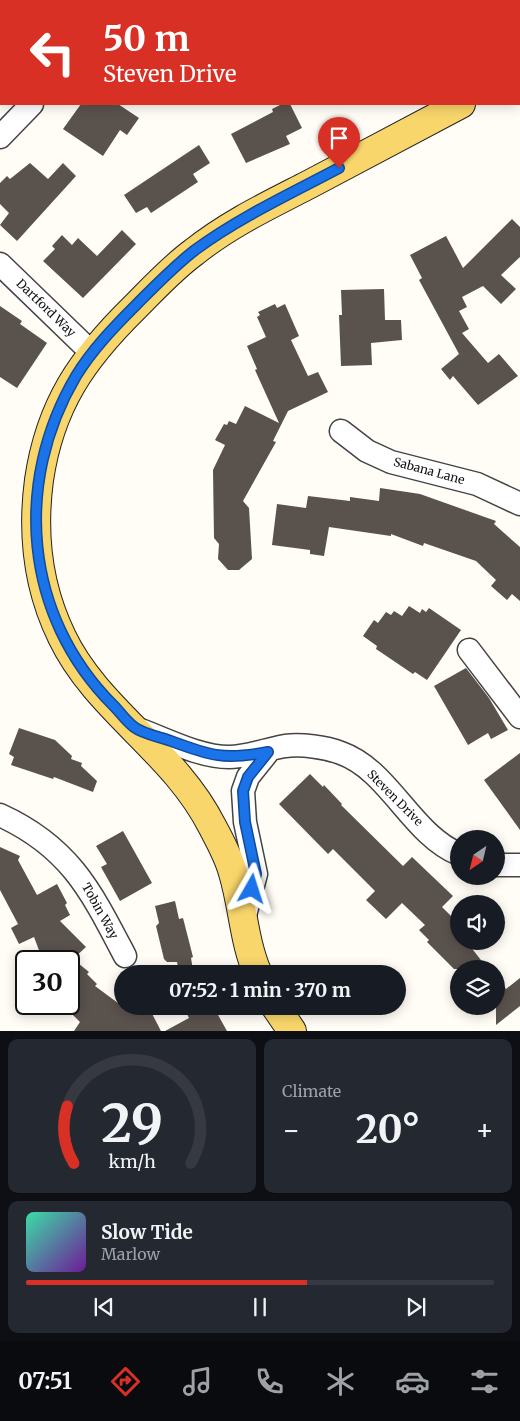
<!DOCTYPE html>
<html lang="en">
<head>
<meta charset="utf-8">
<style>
  body { margin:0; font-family:Merriweather,serif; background:#242831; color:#f1f3f6; height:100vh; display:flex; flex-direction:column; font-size:19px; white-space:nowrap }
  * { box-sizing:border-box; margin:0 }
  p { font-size:16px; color:#9ea1a6 }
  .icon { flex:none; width:28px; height:28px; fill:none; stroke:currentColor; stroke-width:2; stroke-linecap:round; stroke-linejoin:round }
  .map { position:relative; height:1031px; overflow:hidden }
  .side { display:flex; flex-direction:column; gap:8px; padding:8px; background:#0d0f14; flex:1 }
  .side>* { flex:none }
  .top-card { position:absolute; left:0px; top:0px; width:520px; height:105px; box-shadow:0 2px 12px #0003; background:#d93025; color:#fff; overflow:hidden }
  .needle { width:32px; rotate:215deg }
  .fabs { position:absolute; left:450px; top:830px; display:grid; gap:10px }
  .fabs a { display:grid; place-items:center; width:55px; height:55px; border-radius:50%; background:#171b24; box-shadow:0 2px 12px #0003; font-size:25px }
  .speed { position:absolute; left:15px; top:950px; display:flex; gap:10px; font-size:25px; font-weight:700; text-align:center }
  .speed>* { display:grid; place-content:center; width:65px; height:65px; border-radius:50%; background:#171b24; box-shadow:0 2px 12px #0003; line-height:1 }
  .speed .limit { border:2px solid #111; border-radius:8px; background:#fff; color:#111 }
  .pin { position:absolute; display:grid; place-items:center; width:42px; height:42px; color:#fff; margin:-51px -21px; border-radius:50% 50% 50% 0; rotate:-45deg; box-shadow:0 0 5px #0007 }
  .pin .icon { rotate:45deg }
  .me { position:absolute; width:55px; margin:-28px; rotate:6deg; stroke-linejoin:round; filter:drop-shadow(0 0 4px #0008) }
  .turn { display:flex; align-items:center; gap:18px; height:105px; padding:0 20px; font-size:22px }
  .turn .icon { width:65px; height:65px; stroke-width:2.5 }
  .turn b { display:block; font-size:35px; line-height:42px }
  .big { font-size:38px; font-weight:700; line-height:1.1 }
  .side .card { flex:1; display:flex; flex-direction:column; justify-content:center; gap:8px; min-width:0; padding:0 18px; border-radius:10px; background:#242831 }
  .side .dial { align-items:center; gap:0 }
  .dial svg { height:130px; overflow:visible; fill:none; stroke:#363941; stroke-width:7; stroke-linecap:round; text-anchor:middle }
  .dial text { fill:#f1f3f6; stroke:none }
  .song { display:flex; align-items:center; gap:15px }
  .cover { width:60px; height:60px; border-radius:8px; background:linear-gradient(135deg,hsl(160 70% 55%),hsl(280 70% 35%)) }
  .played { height:5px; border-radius:2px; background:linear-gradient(90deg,#d93025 60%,#363941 60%) }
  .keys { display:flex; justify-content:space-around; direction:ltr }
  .heat { display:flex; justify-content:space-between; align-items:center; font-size:28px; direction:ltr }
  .side .tiles { flex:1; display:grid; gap:8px; grid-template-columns:1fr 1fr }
  .card:last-child { grid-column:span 2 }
  .trip { position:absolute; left:114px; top:965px; width:292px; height:50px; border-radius:25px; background:#171b24; box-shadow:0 2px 12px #0003; font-weight:700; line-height:50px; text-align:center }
  .tabs { display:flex; height:80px; justify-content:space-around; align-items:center; background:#090b0e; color:#9ea1a6 }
  .tabs .icon { width:35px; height:35px }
  .tabs .on { color:#d93025 }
  .tabs b { font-size:22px; color:#f1f3f6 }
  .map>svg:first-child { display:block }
  .building { fill:#5a524d }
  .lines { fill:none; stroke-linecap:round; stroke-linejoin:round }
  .minor-casing { stroke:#444; stroke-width:25 }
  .major-casing { stroke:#222; stroke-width:30 }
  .minor { stroke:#fff; stroke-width:22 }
  .major { stroke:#f9d66b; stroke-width:28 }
  .route-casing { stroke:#114b97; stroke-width:12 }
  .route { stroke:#1a73e8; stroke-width:9 }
  .labels { text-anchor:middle; stroke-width:5; stroke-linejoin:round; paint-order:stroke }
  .street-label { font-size:12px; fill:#111; stroke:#fff }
</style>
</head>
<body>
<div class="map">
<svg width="520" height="1031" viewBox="0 0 520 1031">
  <rect width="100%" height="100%" fill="#fffdf5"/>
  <path class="building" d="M81,104h37l21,14 -12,17 -7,-5 -17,26 -40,-27z
    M282,104h8l12,24 -16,8 4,8 -44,19 -15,-29 42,-22 -1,-3z
    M199,145l11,18 -17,11 5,8 -47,31 -4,-6 -11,6 -12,-18z
    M30,163l18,16 15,-16 13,13 -59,65 -17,-16 9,-12 -9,-9v-21l7,-7 3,3z
    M512,219l8,8v30l-19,18 15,14 -15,15 -18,-18 -21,11 5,10 -8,4 10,18 -7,4 26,30 11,-9 19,22 -40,29 -25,-29 -3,4 -9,-11 18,-15 -40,-74 3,-2 -12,-23 36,-19 17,32z
    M122,230l14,14 -53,54 -40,-37 12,-12 -3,-3 10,-11 10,10 6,-7 19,18z
    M384,289l1,31h16l1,20 -31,3 1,22 -31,1 -2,-51h3l-1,-25z
    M275,304l2,4 8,-4 14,32 -8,4 17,36 10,-4 10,20 -40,19 -15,30 3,1 -33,59 6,7 3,51 -13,11h-11l-10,-11 1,-15 -5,-6 -1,-68 12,-25 -10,-5 9,-16 3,1 2,-4 7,3 9,-18 34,17 -24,-53 2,-1 -10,-23 19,-9 -9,-20 3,-2 -2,-3z
    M0,306l22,15 -2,3 27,19 -30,45 -17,-11z
    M380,488l40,6 76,27 -2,3 26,23v54l-8,-7 -5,6 -16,-14 5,-6 -20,-19 -52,-18 -1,3 -32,-12v2l-62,-9 -5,29 -14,-2v-4l-38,-5 5,-41 29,4 2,-12 42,5v-4l29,4z
    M409,606l11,7 2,-4 4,3 3,-4 32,22 -34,50 -12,-8 -2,2 -37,-25 1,-3 -14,-10 11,-16 4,3 8,-11 5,3 3,-4 8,5z
    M466,668l23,30 19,32 -17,9 -3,-6 -20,12 -34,-59z
    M19,728l36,12 17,16 -1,3 11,4 -1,3 16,15 -4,11 -39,-15 -1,2 -42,-14 3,-8 -5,-3z
    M520,753v77l-36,-50z
    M310,774l13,13 1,-2 18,19 -1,1 62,61 9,-9 41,39 -11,11 17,17v17h7l22,28h-34l-27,-27 2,-2 -10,-10 6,-5 -23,-22 -16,16 -20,-19 9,-9 -42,-42 -5,5 -49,-50z
    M123,831l29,52 -32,18 -19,-34 6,-3 -11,-18z
    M0,847l20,9 -2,4 19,35 20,-11 10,19 -2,2 5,10 -10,6 26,26 -13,12 16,13 -2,2 10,10 -2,2 27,20h26l13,25h-87l6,-9 -11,-11v-50h-26l-9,-24 -15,7 -8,-16 7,-4 -18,-34z
    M175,901l4,18 4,-1 10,39 -2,1 2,12 -14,3 -2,-11h-10l-3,-3 -8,-33 3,-3 -4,-17z
    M496,977l10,12 14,-11v28l-24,19z
    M183,1006h30l14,25h-62l24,-13z"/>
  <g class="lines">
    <g class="minor-casing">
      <path id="minor" d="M62,1v-1
        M0,137l32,-33
        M0,264l91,88
        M341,431l26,20 24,11 86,22 43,20
        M469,650l51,67
        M135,728c29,10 63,29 94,29 20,0 37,-8 56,-11 17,-2 40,1 56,7 48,17 71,82 118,101
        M0,815c70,32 91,76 125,141
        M496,865h24
        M244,919l12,-45 -11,-52 -2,-31 5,-14 20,-25"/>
    </g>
    <g class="major-casing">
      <path id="major" d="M519,67l1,-1
        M258,974c-14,-31 -15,-68 -25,-101 -4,-16 -13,-32 -21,-47 -38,-75 -115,-116 -150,-189 -24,-49 -30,-104 -23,-157 11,-75 43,-121 96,-173 19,-19 37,-39 59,-55 35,-28 75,-47 114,-67 51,-27 102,-54 153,-81
        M275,1006l17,25"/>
    </g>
    <use href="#minor" class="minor"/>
    <use href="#major" class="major"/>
  </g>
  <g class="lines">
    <g class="route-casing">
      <path id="route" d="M252,889l4,-15 -11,-52 -2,-31 5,-14 20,-25c-44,8 -57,4 -97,-11 -11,-4 -28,-7 -37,-14 -8,-6 -14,-15 -21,-22 -89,-89 -100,-222 -37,-329 16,-26 37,-48 59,-70 19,-19 38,-39 60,-56 45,-33 95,-56 144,-82"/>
    </g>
    <use href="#route" class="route"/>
  </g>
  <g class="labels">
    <g class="street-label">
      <text transform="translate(46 308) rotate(44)" y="4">Dartford Way</text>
      <text transform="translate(429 471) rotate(15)" y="4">Sabana Lane</text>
      <text transform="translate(395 798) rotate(45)" y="4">Steven Drive</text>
      <text transform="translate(100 911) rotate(61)" y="4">Tobin Way</text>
    </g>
  </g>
</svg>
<div class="fabs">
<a><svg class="needle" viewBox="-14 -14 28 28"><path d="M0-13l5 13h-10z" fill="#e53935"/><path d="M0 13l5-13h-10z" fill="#9ea1a6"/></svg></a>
<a><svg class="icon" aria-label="sound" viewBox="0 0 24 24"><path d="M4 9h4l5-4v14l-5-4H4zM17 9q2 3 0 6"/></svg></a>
<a><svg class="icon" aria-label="layers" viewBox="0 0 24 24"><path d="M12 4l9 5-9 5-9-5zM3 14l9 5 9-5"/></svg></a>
</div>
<div class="speed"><div class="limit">30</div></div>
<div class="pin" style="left:339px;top:168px;background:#d93025"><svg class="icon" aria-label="arrive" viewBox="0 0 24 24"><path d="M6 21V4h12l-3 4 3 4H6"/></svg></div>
<svg class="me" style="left:252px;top:889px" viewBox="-20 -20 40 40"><path d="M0-17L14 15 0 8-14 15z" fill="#1a73e8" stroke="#fff" stroke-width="4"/></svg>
<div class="trip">07:52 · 1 min · 370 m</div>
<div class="top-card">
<div class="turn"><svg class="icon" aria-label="left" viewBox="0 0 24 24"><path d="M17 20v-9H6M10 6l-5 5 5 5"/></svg><div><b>50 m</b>Steven Drive</div></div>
</div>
</div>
<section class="side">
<div class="tiles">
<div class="card dial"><svg viewBox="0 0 100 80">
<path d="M14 69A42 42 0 1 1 86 69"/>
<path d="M14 69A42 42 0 0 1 10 34" stroke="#d93025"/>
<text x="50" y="56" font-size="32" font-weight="700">29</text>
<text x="50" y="72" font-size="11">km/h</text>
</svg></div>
<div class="card"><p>Climate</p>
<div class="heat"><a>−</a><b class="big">20°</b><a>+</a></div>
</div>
<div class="card">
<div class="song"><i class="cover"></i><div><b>Slow Tide</b><p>Marlow</p></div></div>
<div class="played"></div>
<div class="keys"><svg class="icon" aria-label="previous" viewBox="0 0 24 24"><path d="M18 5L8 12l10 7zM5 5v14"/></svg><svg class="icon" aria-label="pause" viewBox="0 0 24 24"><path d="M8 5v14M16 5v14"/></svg><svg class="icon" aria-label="next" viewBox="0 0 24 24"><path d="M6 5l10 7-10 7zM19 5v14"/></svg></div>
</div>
</div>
</section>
<nav class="tabs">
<b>07:51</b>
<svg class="icon on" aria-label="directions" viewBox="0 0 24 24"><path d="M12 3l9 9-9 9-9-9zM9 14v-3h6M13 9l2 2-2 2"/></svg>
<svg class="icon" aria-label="music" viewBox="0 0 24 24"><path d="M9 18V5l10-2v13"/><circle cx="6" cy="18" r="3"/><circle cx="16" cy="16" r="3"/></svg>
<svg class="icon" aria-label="phone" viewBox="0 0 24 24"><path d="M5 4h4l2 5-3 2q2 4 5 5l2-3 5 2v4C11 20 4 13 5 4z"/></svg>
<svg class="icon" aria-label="climate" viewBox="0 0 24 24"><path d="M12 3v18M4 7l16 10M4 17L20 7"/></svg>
<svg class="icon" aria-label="car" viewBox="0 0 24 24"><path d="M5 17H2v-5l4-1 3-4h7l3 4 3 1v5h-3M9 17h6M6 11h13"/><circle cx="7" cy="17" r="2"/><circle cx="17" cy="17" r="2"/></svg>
<svg class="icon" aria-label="filters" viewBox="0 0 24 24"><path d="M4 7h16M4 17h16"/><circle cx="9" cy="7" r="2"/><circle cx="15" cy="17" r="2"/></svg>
</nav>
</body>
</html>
